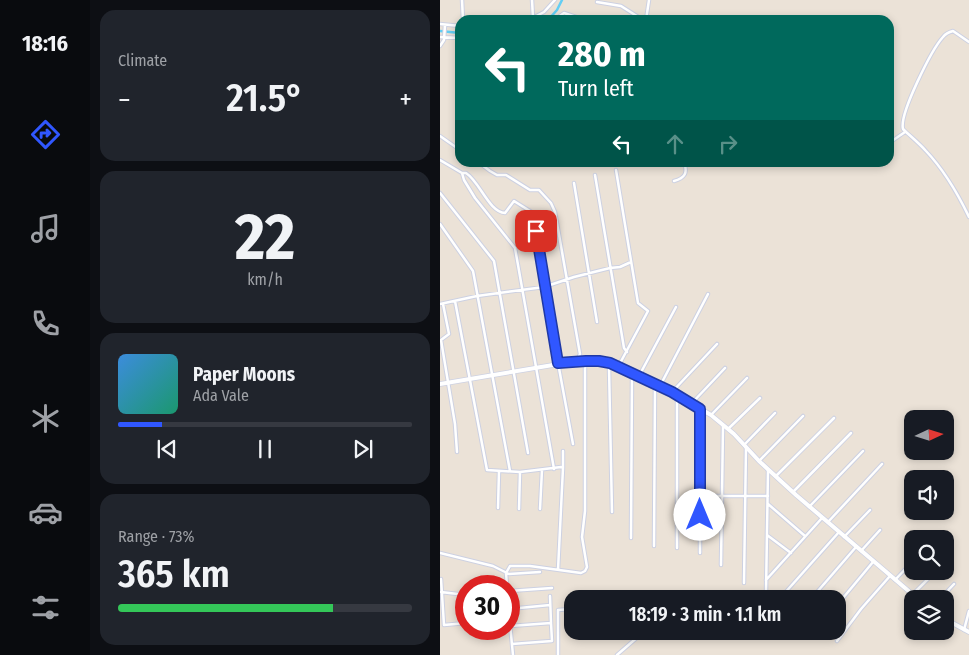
<!DOCTYPE html>
<html lang="en">
<head>
<meta charset="utf-8">
<style>
  body { margin:0; font-family:"Fira Sans Condensed",sans-serif; background:#20242c; color:#f1f3f6; height:100vh; display:flex; flex-direction:column; font-size:19px; white-space:nowrap }
  * { box-sizing:border-box; margin:0 }
  p { font-size:16px; color:#9ea1a6 }
  .icon { flex:none; width:28px; height:28px; fill:none; stroke:currentColor; stroke-width:2; stroke-linecap:round; stroke-linejoin:round }
  .map { position:relative; flex:1; overflow:hidden }
  .details { display:flex; flex-direction:column; gap:10px; padding:10px; background:#0d0f14; width:350px }
  .details>* { flex:none }
  .hud { position:absolute; left:15px; top:15px; width:439px; height:152px; border-radius:15px; box-shadow:0 2px 8px #0003; background:#00695c; color:#fff; overflow:hidden }
  .needle { width:32px; rotate:86deg }
  .controls { position:absolute; left:464px; top:410px; display:grid; gap:10px }
  .controls a { display:grid; place-items:center; width:50px; height:50px; border-radius:10px; background:#171b24; box-shadow:0 2px 8px #0003; font-size:25px }
  .speed { position:absolute; left:15px; top:575px; display:flex; gap:10px; font-size:25px; font-weight:700; text-align:center }
  .speed>* { display:grid; place-content:center; width:65px; height:65px; border-radius:50%; background:#171b24; box-shadow:0 2px 8px #0003; line-height:1 }
  .speed .limit { border:8px solid #d22; background:#fff; color:#111 }
  .pin { position:absolute; display:grid; place-items:center; width:42px; height:42px; color:#fff; margin:-21px; border-radius:10px; box-shadow:0 2px 8px #0006 }
  .me { position:absolute; width:55px; margin:-28px; rotate:0deg; stroke-linejoin:round; filter:drop-shadow(0 0 4px #0008) }
  .turn { display:flex; align-items:center; gap:18px; height:105px; padding:0 20px; font-size:22px }
  .turn .icon { width:65px; height:65px; stroke-width:2.5 }
  .turn b { display:block; font-size:35px; line-height:42px }
  .lanes { display:flex; align-items:center; height:48px; padding:0 20px; background:#0003; justify-content:center; gap:25px; direction:ltr }
  .lanes .off { opacity:.35 }
  .big { font-size:38px; font-weight:600; line-height:1.1 }
  .details .widget { flex:1; display:flex; flex-direction:column; justify-content:center; gap:8px; min-width:0; padding:0 18px; border-radius:15px; background:#20242c }
  .details .dial { align-items:center; gap:0 }
  .dial b { font-size:65px; line-height:1 }
  .song { display:flex; align-items:center; gap:15px }
  .cover { width:60px; height:60px; border-radius:8px; background:linear-gradient(135deg,hsl(210 70% 55%),hsl(160 70% 35%)) }
  .played { height:5px; border-radius:2px; background:linear-gradient(90deg,#3057ff 15%,#363941 15%) }
  .keys { display:flex; justify-content:space-around; direction:ltr }
  .heat { display:flex; justify-content:space-between; align-items:center; font-size:28px; direction:ltr }
  .charge { height:8px; border-radius:4px; background:linear-gradient(90deg,#34c759 73%,#363941 0) }
  .trip { position:absolute; left:124px; top:590px; width:282px; height:50px; border-radius:15px; background:#171b24; box-shadow:0 2px 8px #0003; font-weight:600; line-height:50px; text-align:center }
  main { display:flex; flex:1; min-height:0 }
  .tab-bar { display:flex; flex-direction:column; width:90px; justify-content:space-around; align-items:center; background:#090b0e; color:#9ea1a6 }
  .tab-bar .icon { width:35px; height:35px }
  .tab-bar .active { color:#3057ff }
  .tab-bar b { font-size:22px; color:#f1f3f6 }
  .map>svg:first-child { display:block }
  .lines { fill:none; stroke-linecap:round; stroke-linejoin:round }
  .canal { stroke:#63cef4; stroke-width:2.5 }
  .street-casing { stroke:#cdd1e2; stroke-width:4.5 }
  .secondary-casing { stroke:#cdd1e2; stroke-width:5.5 }
  .street { stroke:#fff; stroke-width:2.5 }
  .secondary { stroke:#fff; stroke-width:4 }
  .route-casing { stroke:#1f39a6; stroke-width:12 }
  .route { stroke:#3057ff; stroke-width:9 }
</style>
</head>
<body>
<main>
<nav class="tab-bar">
<b>18:16</b>
<svg class="icon active" aria-label="directions" viewBox="0 0 24 24"><path d="M12 3l9 9-9 9-9-9zM9 14v-3h6M13 9l2 2-2 2"/></svg>
<svg class="icon" aria-label="music" viewBox="0 0 24 24"><path d="M9 18V5l10-2v13"/><circle cx="6" cy="18" r="3"/><circle cx="16" cy="16" r="3"/></svg>
<svg class="icon" aria-label="phone" viewBox="0 0 24 24"><path d="M5 4h4l2 5-3 2q2 4 5 5l2-3 5 2v4C11 20 4 13 5 4z"/></svg>
<svg class="icon" aria-label="climate" viewBox="0 0 24 24"><path d="M12 3v18M4 7l16 10M4 17L20 7"/></svg>
<svg class="icon" aria-label="car" viewBox="0 0 24 24"><path d="M5 17H2v-5l4-1 3-4h7l3 4 3 1v5h-3M9 17h6M6 11h13"/><circle cx="7" cy="17" r="2"/><circle cx="17" cy="17" r="2"/></svg>
<svg class="icon" aria-label="filters" viewBox="0 0 24 24"><path d="M4 7h16M4 17h16"/><circle cx="9" cy="7" r="2"/><circle cx="15" cy="17" r="2"/></svg>
</nav>
<section class="details">
<div class="widget"><p>Climate</p>
<div class="heat"><a>−</a><b class="big">21.5°</b><a>+</a></div>
</div>
<div class="widget dial"><b>22</b><p>km/h</p></div>
<div class="widget">
<div class="song"><i class="cover"></i><div><b>Paper Moons</b><p>Ada Vale</p></div></div>
<div class="played"></div>
<div class="keys"><svg class="icon" aria-label="previous" viewBox="0 0 24 24"><path d="M18 5L8 12l10 7zM5 5v14"/></svg><svg class="icon" aria-label="pause" viewBox="0 0 24 24"><path d="M8 5v14M16 5v14"/></svg><svg class="icon" aria-label="next" viewBox="0 0 24 24"><path d="M6 5l10 7-10 7zM19 5v14"/></svg></div>
</div>
<div class="widget"><p>Range · 73%</p><b class="big">365 km</b><div class="charge"></div></div>
</section>
<div class="map">
<svg width="529" height="655" viewBox="0 0 529 655">
  <rect width="100%" height="100%" fill="#ebe2d7"/>
  <g class="lines">
    <path class="canal" d="M108,20l9,-10 5,-10
      M0,31l20,2"/>
    <g class="street-casing">
      <path id="street" d="M22,0l1,20
        M92,0l1,18
        M157,2l24,4 22,14
        M89,20l15,-8 11,-12
        M114,20l10,-7 21,7
        M206,20l3,-20
        M0,24l20,2
        M0,37l20,1
        M529,42l-16,-11c-4,1 -7,2 -10,6 -11,12 -44,77 -40,92 7,7 16,14 23,22 18,19 32,43 43,66
        M0,46l4,-6 1,-15
        M0,136l20,14
        M449,143l16,-11
        M0,160l22,13 2,7 11,18 40,50 39,221
        M38,162l12,9 7,4h9l24,15h9l12,13 4,9 25,142 -3,7
        M176,170l22,133 10,8 -30,56
        M22,173h4c14,9 23,39 39,40l9,-12 19,12 11,74 29,157
        M155,175l29,173 3,4
        M234,181c11,-3 14,-8 10,-19
        M134,183l23,139
        M0,193l54,68 34,192
        M0,224l33,47 37,200
        M15,301l32,169 33,2 41,-5 2,1 -5,102
        M0,304l37,-8 67,-9 30,-10 36,-9 10,-1 11,-5
        M3,304l6,30 -8,6 14,84 2,28
        M170,363l-1,4 3,145
        M199,376l37,-69
        M220,386l48,-92
        M232,392l45,-48
        M237,395v153
        M252,403l33,-35
        M271,415l36,-37
        M288,429l32,-31
        M304,445l31,-32
        M123,451v17
        M319,461l44,-45
        M336,476l58,-58
        M353,492l58,-59
        M260,496h68
        M328,504l37,32
        M369,507l54,-56
        M58,508l1,-37
        M79,509l1,-37
        M100,509l2,-39
        M388,522l54,-58
        M327,535l24,18
        M404,537l26,-27
        M191,538l1,-164
        M214,546l1,-162
        M421,551l19,-21
        M0,553l53,13 16,8 31,-2
        M260,553v-143
        M281,565l2,-139
        M1,579l3,46 22,-2
        M326,580l56,-62
        M455,580l17,-18
        M304,583l2,-136
        M67,586l-1,-13 4,-7h20l51,7 4,-2 2,-4 -5,-30 3,-26v-150
        M69,591l43,-3
        M1,592l25,3
        M326,593l2,-123
        M343,595l56,-63
        M472,595l23,-23
        M371,599l45,-52
        M500,599l14,-15
        M398,604l35,-42
        M69,609l41,-4
        M69,614l4,41
        M70,626l41,-3 -1,-27
        M467,628l5,-7
        M524,630l5,-19
        M397,641l24,-32 29,-33
        M72,644l40,-3 -1,-18
        M118,655v-45l14,-1
        M177,655l23,-20"/>
    </g>
    <g class="secondary-casing">
      <path id="secondary" d="M0,384l137,-23h22l11,2 61,29 40,23 23,19 25,27 37,34 122,104
        M505,619l24,13"/>
    </g>
    <use href="#street" class="street"/>
    <use href="#secondary" class="secondary"/>
  </g>
  <g class="lines">
    <g class="route-casing">
      <path id="route" d="M96,231l22,132 28,-2h13l11,2 62,29 28,17v106"/>
    </g>
    <use href="#route" class="route"/>
  </g>
</svg>
<div class="controls">
<a><svg class="needle" viewBox="-14 -14 28 28"><path d="M0-13l5 13h-10z" fill="#e53935"/><path d="M0 13l5-13h-10z" fill="#9ea1a6"/></svg></a>
<a><svg class="icon" aria-label="sound" viewBox="0 0 24 24"><path d="M4 9h4l5-4v14l-5-4H4zM17 9q2 3 0 6"/></svg></a>
<a><svg class="icon" aria-label="search" viewBox="0 0 24 24"><circle cx="10" cy="10" r="6"/><path d="M15 15l6 6"/></svg></a>
<a><svg class="icon" aria-label="layers" viewBox="0 0 24 24"><path d="M12 4l9 5-9 5-9-5zM3 14l9 5 9-5"/></svg></a>
</div>
<div class="speed"><div class="limit">30</div></div>
<div class="pin" style="left:96px;top:231px;background:#d93025"><svg class="icon" aria-label="arrive" viewBox="0 0 24 24"><path d="M6 21V4h12l-3 4 3 4H6"/></svg></div>
<svg class="me" style="left:260px;top:515px" viewBox="-20 -20 40 40"><circle r="19" fill="#fff"/><path d="M0-13L10 11 0 6-10 11z" fill="#3057ff"/></svg>
<div class="trip">18:19 · 3 min · 1.1 km</div>
<div class="hud">
<div class="turn"><svg class="icon" aria-label="left" viewBox="0 0 24 24"><path d="M17 20v-9H6M10 6l-5 5 5 5"/></svg><div><b>280 m</b>Turn left</div></div>
<div class="lanes"><svg class="icon" aria-label="left" viewBox="0 0 24 24"><path d="M17 20v-9H6M10 6l-5 5 5 5"/></svg><svg class="icon off" aria-label="ahead" viewBox="0 0 24 24"><path d="M12 20V5M6 11l6-6 6 6"/></svg><svg class="icon off" aria-label="right" viewBox="0 0 24 24"><path d="M7 20v-9h11M14 6l5 5-5 5"/></svg></div>
</div>
</div>
</main>
</body>
</html>
